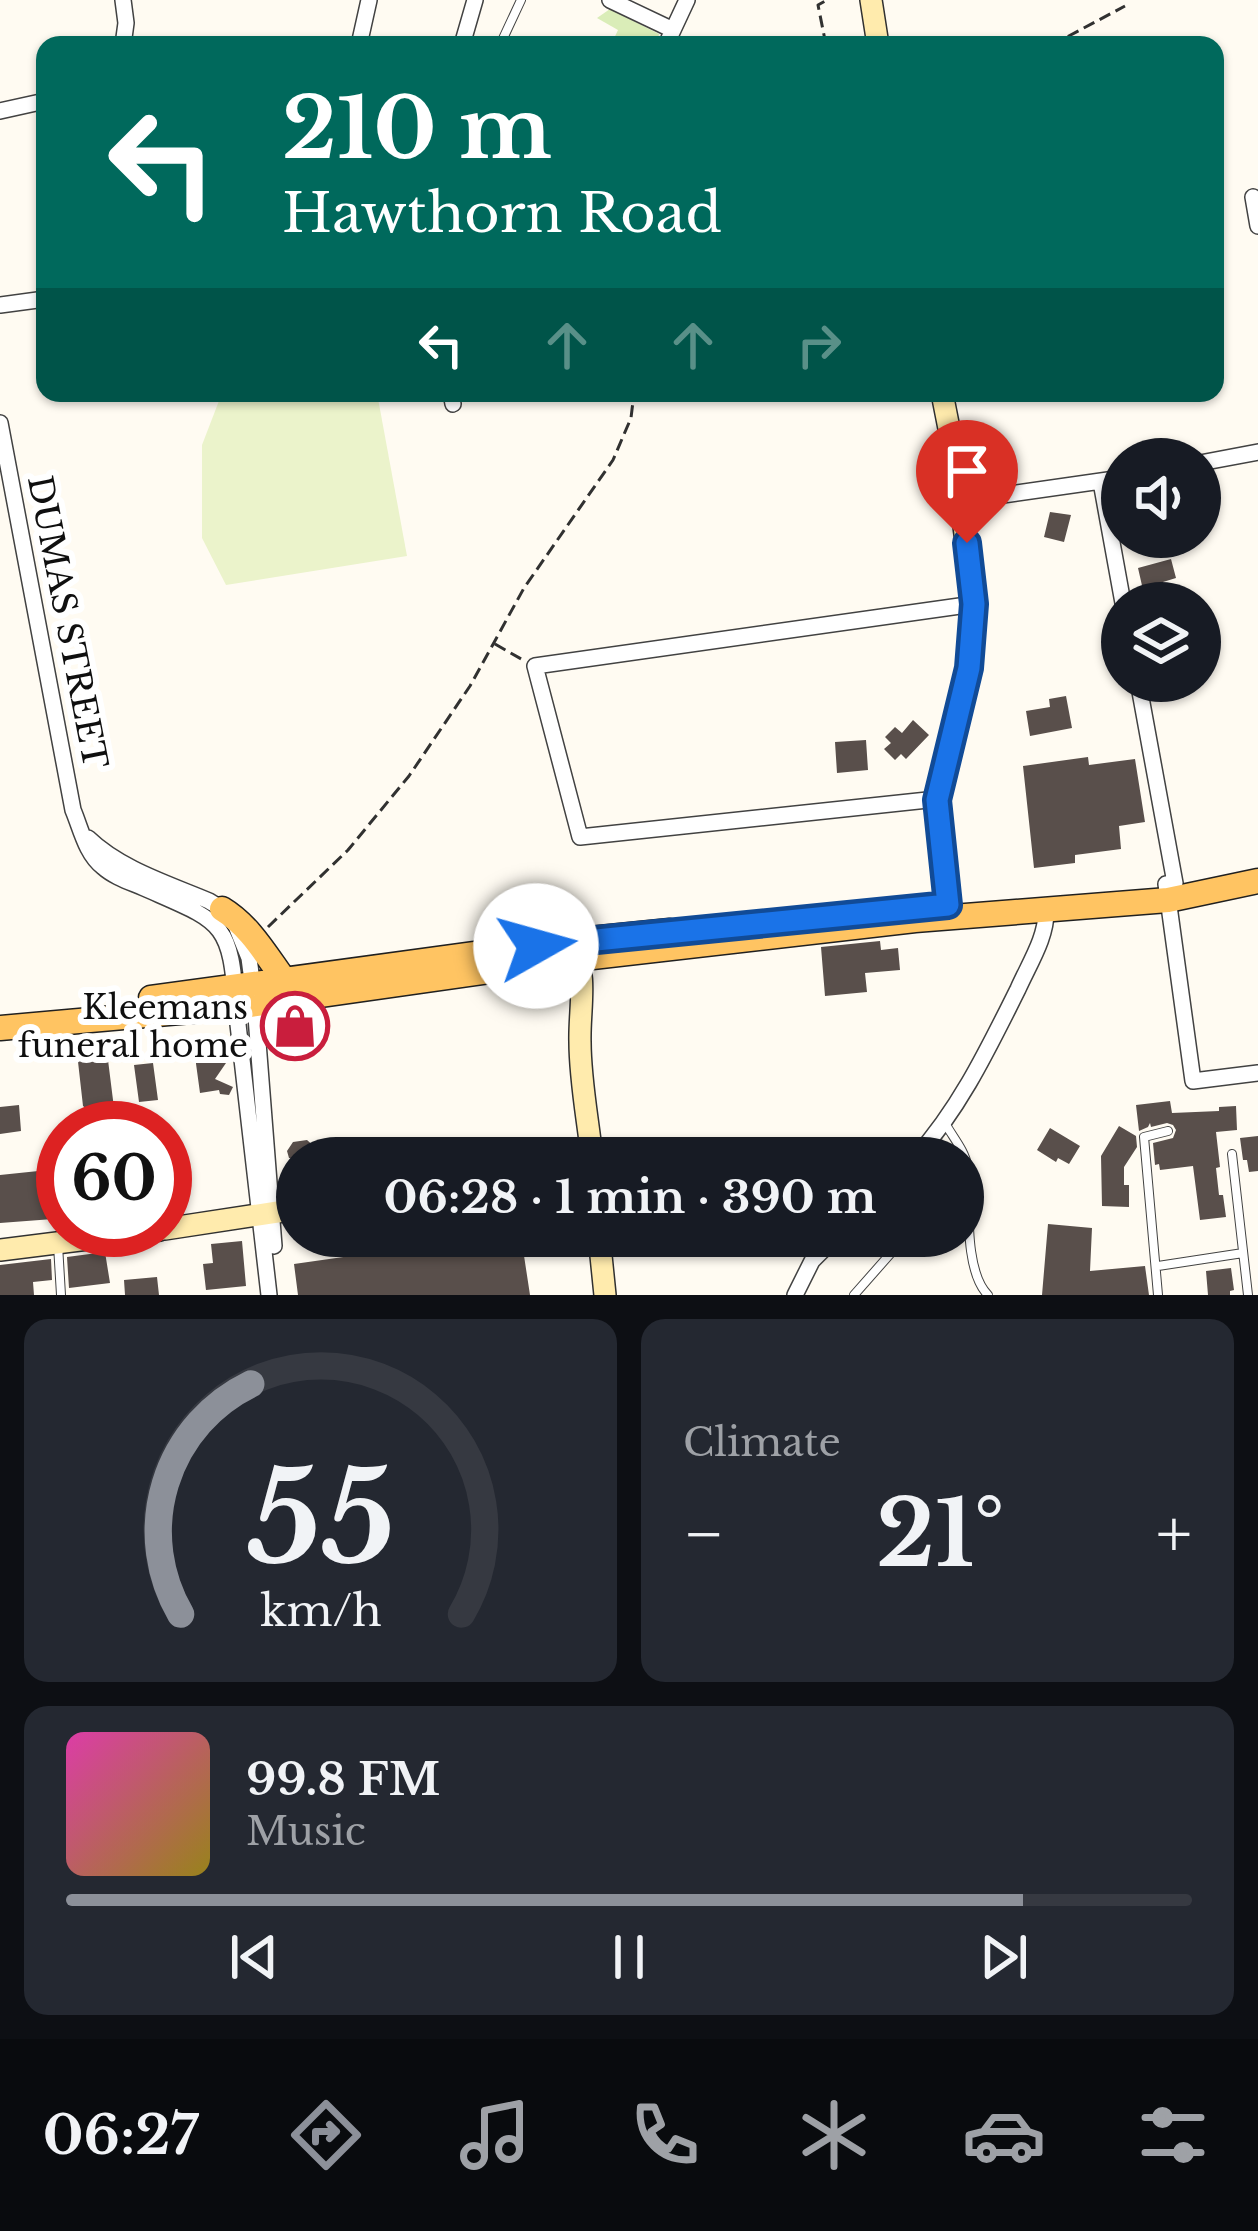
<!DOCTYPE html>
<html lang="en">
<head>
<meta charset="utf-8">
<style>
  body { margin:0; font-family:"Libre Baskerville",serif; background:#242831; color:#f1f3f6; height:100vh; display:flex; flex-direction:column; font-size:45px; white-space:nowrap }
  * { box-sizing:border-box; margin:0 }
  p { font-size:39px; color:#9ea1a6 }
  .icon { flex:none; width:66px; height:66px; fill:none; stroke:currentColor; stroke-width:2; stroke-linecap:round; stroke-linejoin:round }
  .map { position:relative; height:1295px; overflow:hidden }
  .details { display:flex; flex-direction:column; gap:24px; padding:24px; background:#0d0f14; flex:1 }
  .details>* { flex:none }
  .hud { position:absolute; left:36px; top:36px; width:1188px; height:366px; border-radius:24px; box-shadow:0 3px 9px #0004; background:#00695c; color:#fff; overflow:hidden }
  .fabs { position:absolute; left:1101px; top:438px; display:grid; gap:24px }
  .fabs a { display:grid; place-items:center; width:120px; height:120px; border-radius:50%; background:#171b24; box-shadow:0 3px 9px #0004; font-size:60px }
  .speed { position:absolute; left:36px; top:1101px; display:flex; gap:24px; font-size:60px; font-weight:700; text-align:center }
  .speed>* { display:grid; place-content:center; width:156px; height:156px; border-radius:50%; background:#171b24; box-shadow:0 3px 9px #0004; line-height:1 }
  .speed .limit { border:18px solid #d22; background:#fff; color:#111 }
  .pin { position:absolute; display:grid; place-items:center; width:102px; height:102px; color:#fff; margin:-123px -51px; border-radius:50% 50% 50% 0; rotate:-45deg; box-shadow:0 0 12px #0007 }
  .pin .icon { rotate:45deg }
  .me { position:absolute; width:132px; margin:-66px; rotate:83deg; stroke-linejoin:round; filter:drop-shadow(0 0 9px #0008) }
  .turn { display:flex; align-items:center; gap:42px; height:252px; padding:0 48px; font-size:54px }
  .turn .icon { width:156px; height:156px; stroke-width:2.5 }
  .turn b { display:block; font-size:84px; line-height:102px }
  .lanes { display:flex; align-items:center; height:114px; padding:0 48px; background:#0003; justify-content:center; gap:60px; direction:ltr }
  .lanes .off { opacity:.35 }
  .big { font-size:90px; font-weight:700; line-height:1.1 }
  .details .widget { flex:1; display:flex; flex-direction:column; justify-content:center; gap:18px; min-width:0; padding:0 42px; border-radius:24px; background:#242831 }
  .details .dial { align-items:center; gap:0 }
  .dial svg { height:312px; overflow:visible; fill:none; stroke:#363941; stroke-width:7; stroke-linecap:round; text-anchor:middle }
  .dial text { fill:#f1f3f6; stroke:none }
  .song { display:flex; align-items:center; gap:36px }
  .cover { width:144px; height:144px; border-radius:18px; background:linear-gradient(135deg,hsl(320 70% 55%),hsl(50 70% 35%)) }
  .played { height:12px; border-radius:6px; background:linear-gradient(90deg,#8c9099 85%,#363941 85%) }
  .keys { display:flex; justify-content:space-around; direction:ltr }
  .heat { display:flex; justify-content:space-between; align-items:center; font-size:66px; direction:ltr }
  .details .tiles { flex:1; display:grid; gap:24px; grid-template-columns:1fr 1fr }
  .widget:last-child { grid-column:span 2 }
  .trip { position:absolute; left:276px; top:1137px; width:708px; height:120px; border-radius:60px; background:#171b24; box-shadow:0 3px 9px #0004; font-weight:700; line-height:120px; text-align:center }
  .menu { display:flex; height:192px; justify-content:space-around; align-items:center; background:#090b0e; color:#9ea1a6 }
  .menu .icon { width:84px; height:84px }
  .menu .active { color:#8c9099 }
  .menu b { font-size:54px; color:#f1f3f6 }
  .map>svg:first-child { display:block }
  .green { fill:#daedb8 }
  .pitch { fill:#ebf3cb }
  .building { fill:#594f4b }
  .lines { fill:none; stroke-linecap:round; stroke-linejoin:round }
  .lane-casing { stroke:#424242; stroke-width:10 }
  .street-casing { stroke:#424242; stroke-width:18 }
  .secondary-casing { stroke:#313131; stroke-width:24 }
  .primary-casing { stroke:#202020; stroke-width:27 }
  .path { stroke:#313131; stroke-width:3; stroke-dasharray:12 6; stroke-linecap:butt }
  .lane { stroke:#fff; stroke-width:8 }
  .street { stroke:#fff; stroke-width:15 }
  .secondary { stroke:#ffebad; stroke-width:21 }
  .primary { stroke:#ffc462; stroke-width:24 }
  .route-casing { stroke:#114b97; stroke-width:30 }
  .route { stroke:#1a73e8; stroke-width:21 }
  .labels { text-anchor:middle; stroke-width:12; stroke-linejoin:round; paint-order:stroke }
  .street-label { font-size:33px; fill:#0f0f0f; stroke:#fff }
  .poi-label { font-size:33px; fill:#0f0f0f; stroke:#fff; text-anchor:end }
</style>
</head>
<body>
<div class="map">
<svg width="1258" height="1295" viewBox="0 0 1258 1295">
  <rect width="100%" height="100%" fill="#fffbf2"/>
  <path class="green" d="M610,9l49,25 -2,11h-46l7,-15 -21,-12z"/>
  <path class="pitch" d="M222,393h155l30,163 -181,29 -24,-47v-93z"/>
  <path class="building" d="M1050,512l21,3 -7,27 -20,-5z
    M1171,559l5,19 -13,4 2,21h-19l-8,-35z
    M1066,696l6,32 -42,8 -4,-25 24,-4 -1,-8z
    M913,720l16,15 -23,24 -5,-5 -6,6 -11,-11 7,-6 -6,-6 10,-10 7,6z
    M866,740l2,30 -31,3 -2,-31z
    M1088,757l1,8 46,-6 10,63 -26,4 2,23 -46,6v8l-41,5 -11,-102z
    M880,941l1,9 17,-2 2,22 -35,3 2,19 -42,4 -4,-49z
    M76,1044l11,13 7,-9 14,12 6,48 -20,1 -2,4 -9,-7z
    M209,1047v6l16,3 1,7 -11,16 18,8 -4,8 -9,-1 -1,-4 -19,3 -6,-44z
    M153,1063l5,37 -19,2 -5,-37z
    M1170,1101l2,12 47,-2v-4l17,-1 1,24 -21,2 4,35 -4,1 3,27h4l3,22 -26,3 -7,-54 -33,4 -1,-6 -4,1 -2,-22 20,-5 3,-8 -3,-5 -6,-2 -16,4 -1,-4 -2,4 -9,4 -3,-26z
    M19,1105l2,26 -21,3v-27z
    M1119,1126l17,10 1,11 -13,20v18h5v22l-27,-1 -1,-50z
    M1050,1128l30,18 -11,18 -11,-6 -2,4 -19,-12z
    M1258,1136v35l-9,1 -2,-12h-4l-3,-22z
    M307,1140l20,18h-38l-2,-7 6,-9z
    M48,1170l5,49 -53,4v-48z
    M1048,1224l44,4 -2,43 55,-5 4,29h-107z
    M491,1236h30l9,59h-232l-4,-31z
    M242,1241l4,45 -40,4 -3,-26 10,-1 -2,-19z
    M105,1252l5,31 -41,5 -2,-31z
    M51,1259l1,21 -19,2 1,13h-34v-30z
    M1231,1268l3,22 -4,1v4h-22l-2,-24z
    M157,1277l2,18h-34l-1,-15z"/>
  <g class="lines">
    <g class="lane-casing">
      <path id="lane" d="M500,45l21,-45
        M945,1123c7,13 20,28 22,42 3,34 -4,105 21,130
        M1232,1154l16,141
        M58,1245l3,50
        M1158,1266l85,-13
        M854,1295l52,-59
        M1158,1295l-14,-158 24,-6"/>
    </g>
    <g class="street-casing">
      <path id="street" d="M610,0l63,30
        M123,45l3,-22 -3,-23
        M359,45l10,-45
        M462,45l13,-45
        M666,45l21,-45
        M0,111l45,-10
        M1253,197l5,29
        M0,305l45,-6
        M451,393l2,11
        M0,423l73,387c8,19 13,44 30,57 11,10 27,15 41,21 77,34 87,32 92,119l33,288
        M1200,463l58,-11
        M1101,482l22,121
        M961,501l161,-23
        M1138,681l37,202
        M937,799l-357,38 -45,-171 439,-62
        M88,838c32,31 81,46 121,63l13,8 14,17 13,32 6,46 19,242
        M1166,884l27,197 65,-8
        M915,1158c45,-50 73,-109 103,-169 11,-25 29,-52 28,-79
        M795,1295l17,-34 25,-25"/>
    </g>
    <g class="secondary-casing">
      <path id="secondary" d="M871,0l7,45
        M942,393l14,71 18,140 -5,64 -32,131 12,119
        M573,947c15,28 6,64 7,95 0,38 8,78 12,116
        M165,1229l132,-20
        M599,1236l6,59
        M0,1250l160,-20"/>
    </g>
    <g class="primary-casing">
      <path id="primary" d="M222,909c28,17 44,46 63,72
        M151,998l419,-57 100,-10
        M0,1028l236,-21 339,-48 340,-39 253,-20 90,-19"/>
    </g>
    <path class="path" d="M826,45l-8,-40 9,-5
      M1052,45l73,-39
      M495,644l28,16
      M268,927l80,-77 61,-74 61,-90 54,-98 89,-128 18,-42 3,-25"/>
    <use href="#lane" class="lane"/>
    <use href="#street" class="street"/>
    <use href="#secondary" class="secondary"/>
    <use href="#primary" class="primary"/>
  </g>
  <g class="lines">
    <g class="route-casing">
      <path id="route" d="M536,946l412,-41 -11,-105 32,-132 5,-64 -7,-61"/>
    </g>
    <use href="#route" class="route"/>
  </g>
  <defs>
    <g id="shop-ring" transform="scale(3.45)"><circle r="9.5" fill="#fff" stroke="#c91e3d" stroke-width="1.5"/><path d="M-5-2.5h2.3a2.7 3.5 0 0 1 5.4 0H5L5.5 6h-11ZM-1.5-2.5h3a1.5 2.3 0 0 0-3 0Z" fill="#c91e3d"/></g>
  </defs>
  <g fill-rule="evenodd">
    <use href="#shop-ring" x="295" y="1026"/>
  </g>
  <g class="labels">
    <g class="street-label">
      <text transform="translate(68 622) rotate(79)" y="12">DUMAS STREET</text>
    </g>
    <g class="poi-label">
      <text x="248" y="1019">Kleemans<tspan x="248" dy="38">funeral home</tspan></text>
    </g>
  </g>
</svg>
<div class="fabs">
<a><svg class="icon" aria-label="sound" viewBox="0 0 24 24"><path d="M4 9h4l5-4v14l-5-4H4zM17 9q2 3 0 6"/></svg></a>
<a><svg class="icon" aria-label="layers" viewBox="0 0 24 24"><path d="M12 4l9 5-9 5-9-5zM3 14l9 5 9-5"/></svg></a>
</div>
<div class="speed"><div class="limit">60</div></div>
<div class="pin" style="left:967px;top:543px;background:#d93025"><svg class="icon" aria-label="arrive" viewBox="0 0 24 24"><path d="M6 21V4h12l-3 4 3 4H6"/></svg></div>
<svg class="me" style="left:536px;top:946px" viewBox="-20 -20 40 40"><circle r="19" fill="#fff"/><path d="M0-13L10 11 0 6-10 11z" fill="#1a73e8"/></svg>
<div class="trip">06:28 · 1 min · 390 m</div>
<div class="hud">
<div class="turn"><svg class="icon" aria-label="left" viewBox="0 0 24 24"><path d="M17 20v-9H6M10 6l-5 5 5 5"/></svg><div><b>210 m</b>Hawthorn Road</div></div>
<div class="lanes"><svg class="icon" aria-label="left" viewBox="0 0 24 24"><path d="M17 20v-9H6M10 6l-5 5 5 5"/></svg><svg class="icon off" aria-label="ahead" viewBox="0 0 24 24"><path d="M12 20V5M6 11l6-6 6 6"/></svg><svg class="icon off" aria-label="ahead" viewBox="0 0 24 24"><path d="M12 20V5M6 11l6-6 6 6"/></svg><svg class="icon off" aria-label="right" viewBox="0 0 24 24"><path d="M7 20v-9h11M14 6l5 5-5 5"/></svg></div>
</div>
</div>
<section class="details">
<div class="tiles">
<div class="widget dial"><svg viewBox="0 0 100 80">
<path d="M14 69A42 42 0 1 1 86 69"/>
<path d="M14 69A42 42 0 0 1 32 10" stroke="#8c9099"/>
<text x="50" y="56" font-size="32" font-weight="700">55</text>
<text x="50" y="72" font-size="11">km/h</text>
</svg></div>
<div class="widget"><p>Climate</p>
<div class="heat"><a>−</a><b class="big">21°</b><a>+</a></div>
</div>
<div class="widget">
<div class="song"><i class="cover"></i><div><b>99.8 FM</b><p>Music</p></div></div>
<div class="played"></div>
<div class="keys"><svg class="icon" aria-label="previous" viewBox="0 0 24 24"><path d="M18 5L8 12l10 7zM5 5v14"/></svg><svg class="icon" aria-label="pause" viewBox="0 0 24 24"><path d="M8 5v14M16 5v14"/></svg><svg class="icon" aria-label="next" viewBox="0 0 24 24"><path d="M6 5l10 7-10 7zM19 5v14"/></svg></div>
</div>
</div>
</section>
<nav class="menu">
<b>06:27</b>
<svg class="icon active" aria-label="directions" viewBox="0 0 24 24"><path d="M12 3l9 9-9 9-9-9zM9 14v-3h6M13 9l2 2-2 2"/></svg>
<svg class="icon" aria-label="music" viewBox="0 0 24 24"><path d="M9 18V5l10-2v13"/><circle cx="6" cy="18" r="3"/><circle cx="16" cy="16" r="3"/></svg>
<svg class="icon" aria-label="phone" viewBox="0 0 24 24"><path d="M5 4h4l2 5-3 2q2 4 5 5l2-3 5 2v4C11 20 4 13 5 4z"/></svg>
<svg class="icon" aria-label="climate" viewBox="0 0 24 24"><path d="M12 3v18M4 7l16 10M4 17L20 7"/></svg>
<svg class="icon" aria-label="car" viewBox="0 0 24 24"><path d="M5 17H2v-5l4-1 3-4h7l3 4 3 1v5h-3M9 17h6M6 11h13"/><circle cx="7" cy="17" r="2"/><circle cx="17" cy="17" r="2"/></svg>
<svg class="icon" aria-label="filters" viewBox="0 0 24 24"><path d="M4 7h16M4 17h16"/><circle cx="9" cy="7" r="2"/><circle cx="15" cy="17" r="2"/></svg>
</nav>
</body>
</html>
